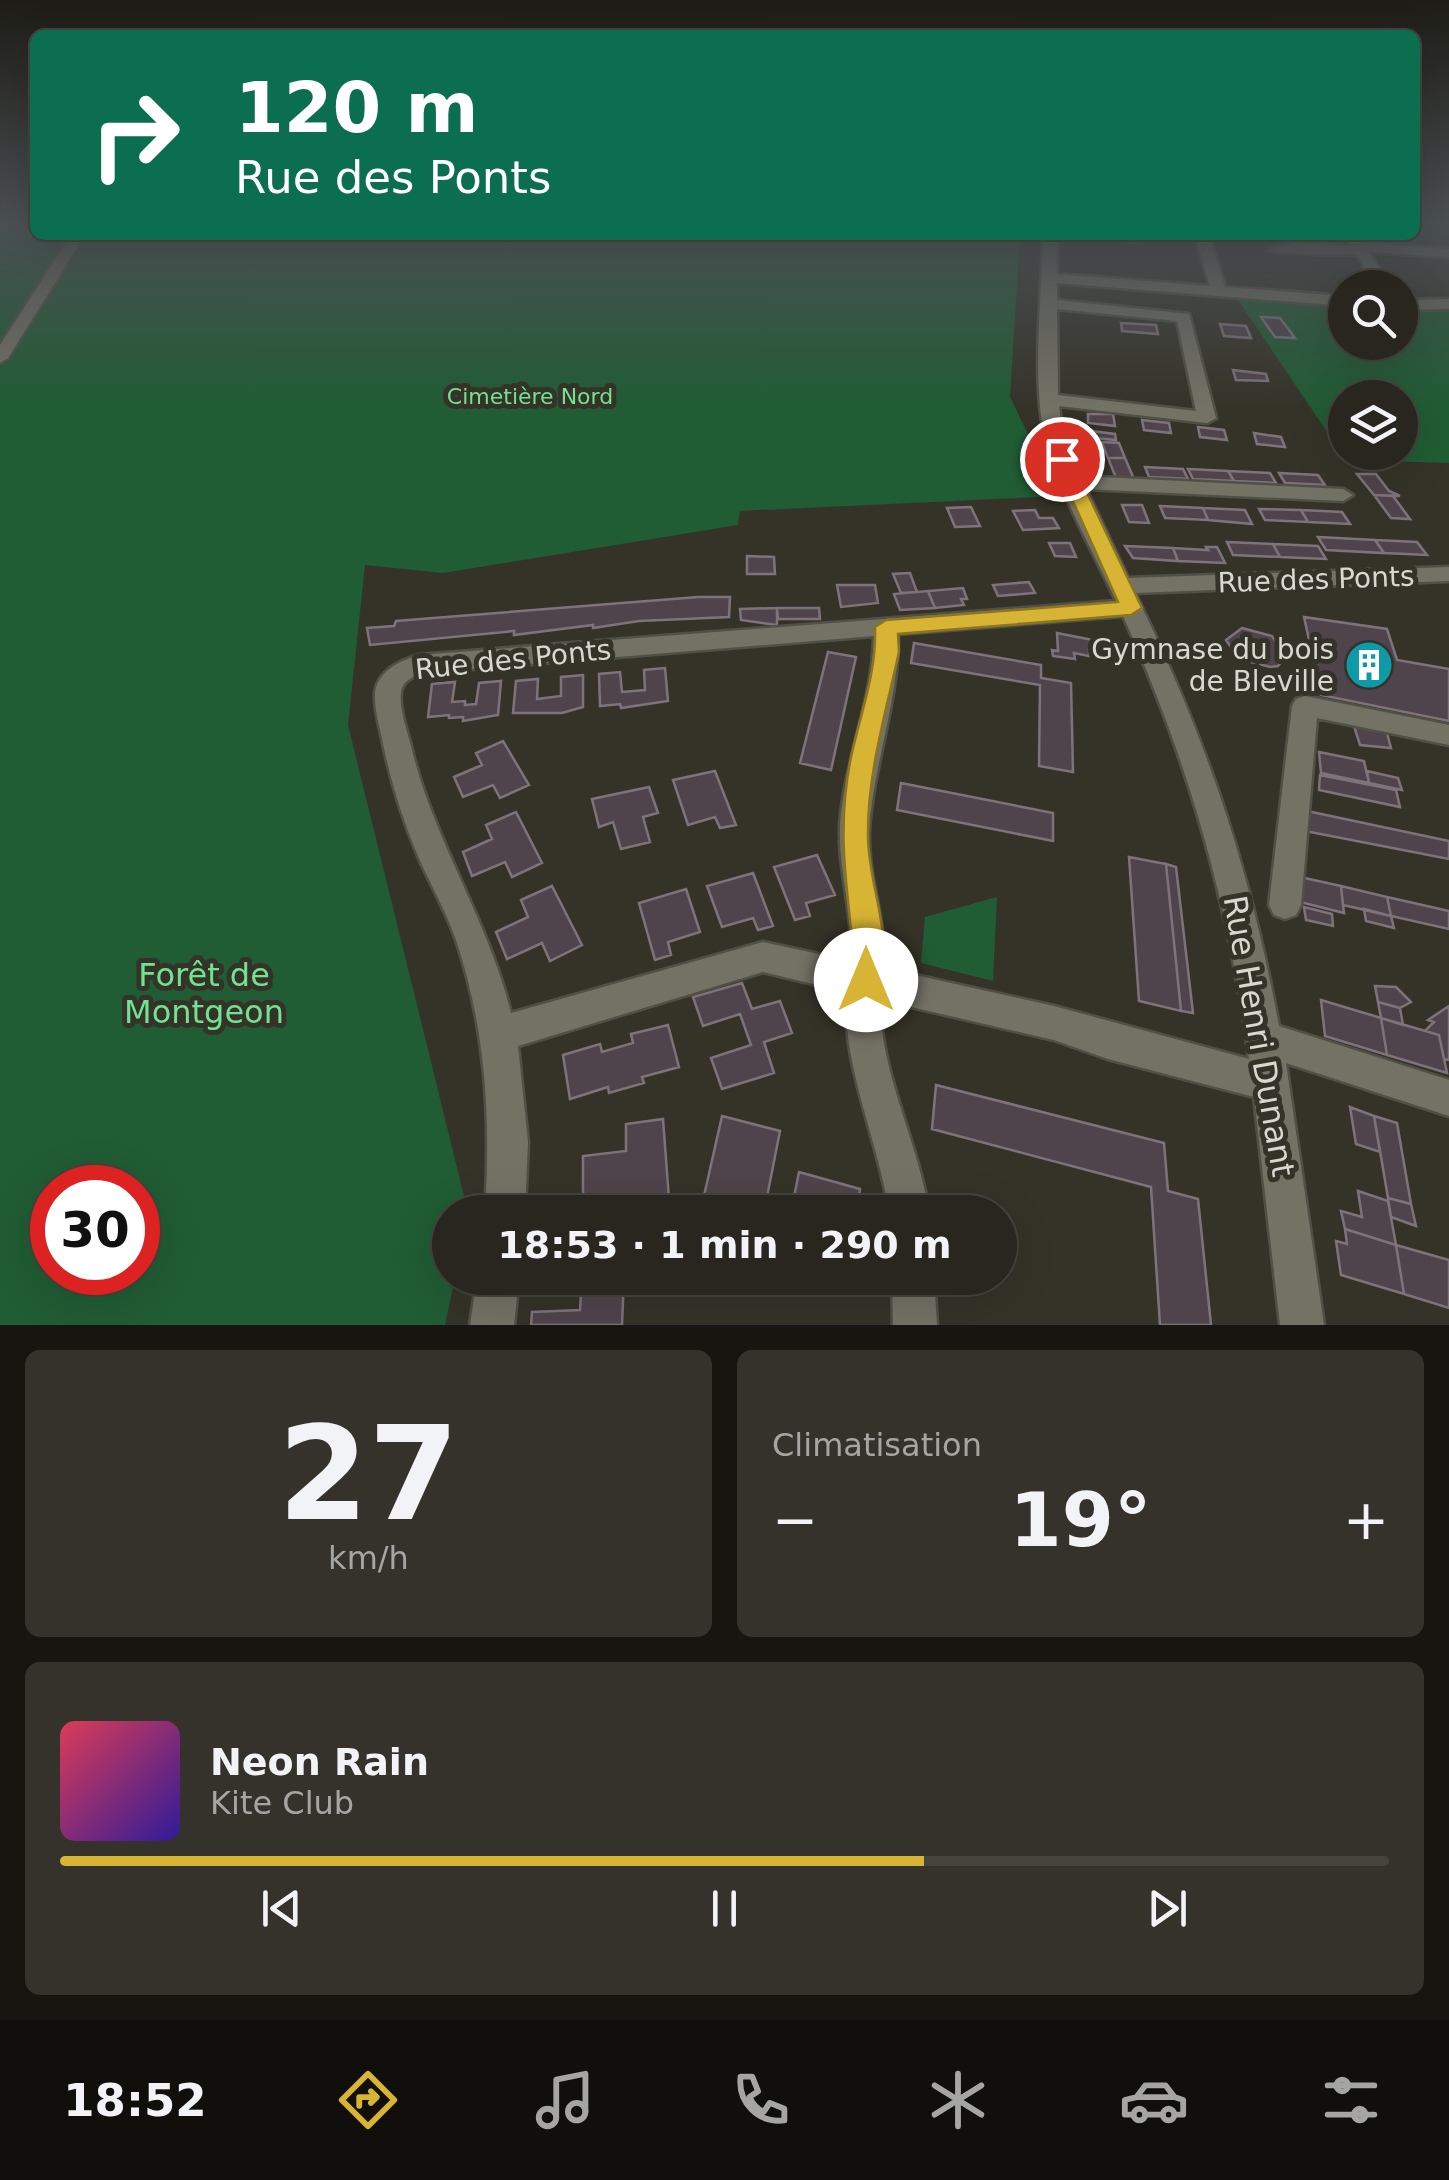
<!DOCTYPE html>
<html lang="fr">
<head>
<meta charset="utf-8">
<style>
  body { margin:0; font-family:"DejaVu Sans",sans-serif; background:#34322b; color:#f1f3f6; height:100vh; display:flex; flex-direction:column; font-size:38px; white-space:nowrap }
  * { box-sizing:border-box; margin:0 }
  p { font-size:32px; color:#a5a5a4 }
  .icon { flex:none; width:55px; height:55px; fill:none; stroke:currentColor; stroke-width:2; stroke-linecap:round; stroke-linejoin:round }
  .map { position:relative; height:1325px; overflow:hidden }
  .details { display:flex; flex-direction:column; gap:25px; padding:25px; background:#161510; flex:1 }
  .details>* { flex:none }
  .top-card { position:absolute; left:30px; top:30px; width:1390px; height:210px; border-radius:15px; box-shadow:0 10px 40px #0002,0 0 0 2px #44433c; background:#0b6e4f; color:#fff; overflow:hidden }
  .tools { position:absolute; left:1328px; top:270px; display:grid; gap:20px }
  .tools a { display:grid; place-items:center; width:90px; height:90px; border-radius:50%; background:#28261e; box-shadow:0 10px 40px #0002,0 0 0 2px #44433c; font-size:50px }
  .speed { position:absolute; left:30px; top:1165px; display:flex; gap:20px; font-size:50px; font-weight:700; text-align:center }
  .speed>* { display:grid; place-content:center; width:130px; height:130px; border-radius:50%; background:#28261e; box-shadow:0 10px 40px #0002,0 0 0 2px #44433c; line-height:1 }
  .speed .limit { border:15px solid #d22; background:#fff; color:#111 }
  .pin { position:absolute; display:grid; place-items:center; width:85px; height:85px; color:#fff; margin:-42px; border:5px solid #fff; border-radius:50%; box-shadow:0 2px 10px #0007 }
  .me { position:absolute; width:110px; margin:-55px; rotate:0deg; stroke-linejoin:round; filter:drop-shadow(0 0 8px #0008) }
  .turn { display:flex; align-items:center; gap:35px; height:210px; padding:0 40px; font-size:45px }
  .turn .icon { width:130px; height:130px; stroke-width:2.5 }
  .turn b { display:block; font-size:70px; line-height:85px }
  .big { font-size:75px; font-weight:700; line-height:1.1 }
  .details .card { flex:1; display:flex; flex-direction:column; justify-content:center; gap:15px; min-width:0; padding:0 35px; border-radius:15px; background:#34322b }
  .details .dial { align-items:center; gap:0 }
  .dial b { font-size:130px; line-height:1 }
  .song { display:flex; align-items:center; gap:30px }
  .cover { width:120px; height:120px; border-radius:15px; background:linear-gradient(135deg,hsl(350 70% 55%),hsl(250 70% 35%)) }
  .played { height:10px; border-radius:5px; background:linear-gradient(90deg,#d7b434 65%,#44433c 65%) }
  .keys { display:flex; justify-content:space-around; direction:ltr }
  .heat { display:flex; justify-content:space-between; align-items:center; font-size:55px; direction:ltr }
  .details .tiles { flex:1; display:grid; gap:25px; grid-template-columns:1fr 1fr }
  .card:last-child { grid-column:span 2 }
  .trip { position:absolute; left:432px; top:1195px; width:585px; height:100px; border-radius:50px; background:#28261e; box-shadow:0 10px 40px #0002,0 0 0 2px #44433c; font-weight:700; line-height:100px; text-align:center }
  .menu { display:flex; height:160px; justify-content:space-around; align-items:center; background:#100f0c; color:#a5a5a4 }
  .menu .icon { width:70px; height:70px }
  .menu .selected { color:#d7b434 }
  .menu b { font-size:45px; color:#f1f3f6 }
  .map>svg:first-child { display:block }
  .green { fill:#205c34; fill-rule:evenodd }
  .building { fill:#4f444c; stroke:#7f737b; stroke-width:2.5 }
  .lines { fill:none; stroke-linecap:round; stroke-linejoin:round }
  .minor-casing { stroke:#515046; stroke-width:5 }
  .minor { fill:#747265; fill-rule:evenodd }
  .route { fill:#d7b434; stroke:#8c7522; stroke-width:2.5 }
  .labels { text-anchor:middle; stroke-width:10; stroke-linejoin:round; paint-order:stroke }
  .far-park-label { font-size:22px; fill:#70e392; stroke:#353328 }
  .street-label { font-size:28px; fill:#d8d7d0; stroke:#353328 }
  .poi-label { font-size:28px; fill:#d8d7d0; stroke:#353328; text-anchor:end }
  .near-park-label { font-size:32px; fill:#70e392; stroke:#353328 }
  .near-street-label { font-size:32px; fill:#d8d7d0; stroke:#353328 }
</style>
</head>
<body>
<div class="map">
<svg width="1449" height="1325" viewBox="0 0 1449 1325">
  <rect width="100%" height="100%" fill="#353328"/>
  <path class="green" d="M0,224h35v11h985l-10,162 48,99 -318,15 -2,14 -295,48 -78,-8 -17,160 120,487h-18v66h5l-10,47h-445zM52,1188h86v84h-86z
    M1236,297l109,9v36h55v-33l49,-1v155l-103,-3zM1345,398h55v54h-55z
    M997,897l-4,84 -72,-18 4,-46z"/>
  <path class="building" d="M1261,317l19,1 15,20 -20,-1z
    M1121,323l35,2 2,9 -36,-3z
    M1220,324l26,2 5,12 -27,-2z
    M1233,370l33,4 2,7 -32,-1z
    M1088,414h25l2,12 -27,-3z
    M1142,420l27,3 2,10 -27,-3z
    M1198,427l26,3 3,10 -27,-3z
    M1074,429l41,5 1,6 -42,-4z
    M1254,433l27,4 4,10 -28,-3z
    M1102,442l17,1 6,15h-17z
    M1108,458h17l9,21 -18,-1z
    M1145,467l38,2 5,10 -39,-2z
    M1188,469l40,2 6,10 -41,-2z
    M1228,471l42,2 6,10 -42,-2z
    M1279,473l39,2 7,10 -40,-2z
    M1357,474h19l13,17 11,5 -26,-1z
    M1374,495l19,1 17,23 -19,-1z
    M1122,505h20l7,18 -20,-1z
    M1160,506l43,2 5,12 -43,-2z
    M971,507l9,19 -25,1 -8,-19z
    M1203,508l42,2 7,14 -44,-4z
    M1259,509l42,1 7,12 -43,-2z
    M1035,510l4,8h14l6,10 -36,2 -10,-19z
    M1301,510l41,2 8,12 -42,-2z
    M1318,537l57,3 9,13 -58,-3z
    M1375,540l42,2 10,13 -43,-2z
    M1227,542l46,2 7,13 -47,-2z
    M1049,543h21l6,14 -21,-1z
    M1273,544l45,2 8,13 -46,-2z
    M1125,546l48,2 5,13 -45,-3z
    M1206,547h11l8,16 -47,-2 -5,-13 35,2z
    M747,556l27,1 1,17h-28z
    M910,573l7,19 -16,1 -8,-19z
    M1029,582l6,11 -37,3 -5,-11z
    M837,585h38l3,18 -37,4z
    M963,588l4,11h-6l3,6 -29,3 -7,-17z
    M928,591l7,17 -35,2 -6,-16z
    M698,597h32l-1,20 -90,4 -46,7v-3l-79,10v-4l-144,14 -3,-17 27,-2 2,-5z
    M777,608v17l-36,-5 -1,-11z
    M777,608h42l1,11h-42z
    M1304,617l83,12 10,31 52,9v52l-128,-26z
    M1242,628l30,8 14,20 -8,10 -8,1 -31,-8 -13,-19z
    M1057,633l41,8 1,10 -10,-1v6l-15,-3 1,6 -22,-3 -1,-6 6,1z
    M914,643l127,22v13l30,5 2,89 -34,-6 1,-81 -129,-22z
    M828,652l28,5 -25,113 -31,-7z
    M665,668l3,33 -47,7 -1,-4 -20,2 -1,-32 21,-2 2,20 23,-2 -1,-20z
    M583,675v32l-21,6h-49l3,-32 22,-2 -1,20 24,-3v-19z
    M501,681l-3,34 -35,6v-4l-14,1v-3l-21,2 4,-33 23,-2 -3,20 13,-1v4l11,-1 3,-21z
    M1354,726l33,7 4,15 -31,-3z
    M503,741l26,44 -29,13 -7,-13 -30,12 -9,-20 28,-12 -6,-12z
    M1319,752l45,9 5,22 -48,-10z
    M715,771l21,54 -16,3 -5,-11 -27,8 -15,-45z
    M1367,771l31,7 4,12 -33,-7z
    M1320,775l76,15 4,17 -81,-17z
    M901,783l152,30v28l-156,-31z
    M649,787l9,26 -15,4 7,25 -29,7 -8,-27 -14,5 -7,-28z
    M1307,811l142,30v18l-144,-28z
    M516,812l26,51 -30,14 -7,-15 -33,14 -9,-24 29,-13 -6,-14z
    M817,855l18,40 -29,8 4,13 -15,4 -21,-53z
    M1129,857l37,7 15,147 -42,-10z
    M1166,864l10,3 17,146 -12,-2z
    M753,873l20,53 -15,4 -5,-12 -31,9 -15,-41z
    M1300,877l41,9 3,27 -44,-11z
    M552,886l30,59 -32,16 -8,-18 -35,16 -11,-27 32,-15 -7,-17z
    M1341,886l46,11 4,19 -48,-11z
    M686,889l14,43 -32,10 3,13 -16,5 -16,-57z
    M1387,897l62,14v18l-58,-13z
    M1304,907l28,7 1,12 -27,-6z
    M1364,909l27,7 3,12 -28,-7z
    M742,983l10,26 28,-8 12,32 -28,9 10,31 -52,16 -11,-31 40,-13 -11,-31 -37,12 -10,-29z
    M1375,986l21,1 15,15 -11,6 -22,-6z
    M1321,1000l60,18 6,37 -62,-19z
    M1378,1002l22,6 3,17 -22,-7z
    M1449,1006v54l-5,-1 -5,-24 -14,-4 9,-9 -6,-2z
    M1381,1018l58,17 8,38 -60,-18z
    M668,1025l11,42 -37,10 2,6 -35,10 -1,-6 -38,12 -7,-44 37,-11 2,8 31,-9 -2,-9z
    M936,1085l228,58 4,48 30,8 13,126h-51l-9,-138 -219,-58z
    M1350,1107l24,9 6,36 -24,-8z
    M722,1116l58,15 -16,81h-24l1,-5 -37,-11z
    M1374,1116l23,7 14,81 -23,-6z
    M663,1119l7,93h-42l-1,-17 -44,5v-44l43,-5v-27z
    M799,1172l61,17 -3,23h-66z
    M1358,1191l30,10 8,44 -51,-16 -4,-18 21,6z
    M1388,1198l23,6 5,22 -25,-9z
    M1345,1229l51,16 8,49 -63,-19 -5,-34 11,3z
    M1396,1245l53,15v48l-45,-14z
    M582,1278h42l-2,47h-91l1,-13 48,-2z"/>
  <g class="lines">
    <g class="minor-casing">
      <path id="minor" d="M71,235h14l-77,123 -8,5v-18z
        M1043,235h14v39l153,12 -15,-51h14l16,52 120,9v10l-288,-23v17l132,14 27,104 -9,5 -148,-17 4,30 17,40 263,13 10,6 -10,6 -257,-12 42,89 321,-11v14l-314,12c71,144 115,275 144,433l170,54v36l-163,-53 38,262h-44l-26,-228 -146,-38 -54,-19 -173,-40c-4,65 38,144 48,212h-40c-10,-70 -49,-152 -42,-220l-84,-20 -245,74 10,96 -3,70h-40c6,-94 1,-182 -29,-272 -10,-29 -26,-56 -38,-84 -16,-38 -28,-77 -36,-117 -3,-14 -8,-32 -7,-46 3,-23 25,-32 44,-38l697,-54c-23,-50 -61,-116 -72,-167 -12,-60 -2,-137 -1,-199zM1057,309l120,12 19,90 -138,-16zM1123,616c65,143 106,288 126,443l-195,-53 -170,-38c3,-46 -17,-90 -15,-137 4,-66 30,-130 29,-197zM874,636c-1,61 -26,117 -33,177 -6,50 13,98 10,148l-88,-19 -252,71c-23,-94 -78,-173 -100,-267 -4,-16 -12,-37 -10,-53 1,-12 12,-16 21,-20z
        M1107,235h32l3,3 -7,4z
        M1354,235l9,8 86,6v8l-80,-5 22,36h-15l-19,-33c-16,-1 -82,0 -90,-5l29,-7 56,3 -5,-7z
        M1449,299v10l-49,1v-10z
        M1305,696l144,29v20l-132,-27 -16,187 -5,10 -11,4 -11,-4 -5,-10 23,-199 4,-7z
        M477,1278h42l-5,47h-44z
        M892,1278h42l3,47h-44z"/>
    </g>
    <use href="#minor" class="minor"/>
  </g>
  <linearGradient id="sky" x2="0" y2="1"><stop stop-color="#1d1c16"/><stop offset="0.55" stop-color="#4b5053"/><stop offset="1" stop-color="#4b5053" stop-opacity="0"/></linearGradient>
  <rect width="1449" height="409" fill="url(#sky)"/>
  <path class="route" d="M1062,453l9,6 71,149 -11,7 -233,19 1,18c-13,60 -32,123 -31,185 0,49 29,106 9,154l-11,4 -11,-4c-7,-17 -1,-35 -3,-53 -7,-63 -14,-112 -2,-176 9,-45 27,-89 25,-135l11,-7 232,-18 -64,-143z"/>
  <defs>
    <g id="building-disc" transform="scale(2.5)"><circle r="9.5" fill="#0f9aa8" stroke="#353328"/><path d="M-4-6H4V6H1V3H-1V6H-4ZM-2.5-4.3h1.7v1.8h-1.7ZM.8-4.3h1.7v1.8H.8ZM-2.5-1h1.7V.8h-1.7ZM.8-1h1.7V.8H.8Z" fill="#fff"/></g>
  </defs>
  <g fill-rule="evenodd">
    <use href="#building-disc" x="1369" y="665"/>
  </g>
  <g class="labels">
    <g class="far-park-label">
      <text x="530" y="404">Cimetière Nord</text>
    </g>
    <g class="street-label">
      <text transform="translate(1316 579) rotate(-2)" y="10">Rue des Ponts</text>
      <text transform="translate(513 659) rotate(-6)" y="10">Rue des Ponts</text>
    </g>
    <g class="poi-label">
      <text x="1334" y="659">Gymnase du bois<tspan x="1334" dy="32">de Bleville</tspan></text>
    </g>
    <g class="near-park-label">
      <text x="204" y="986">Forêt de<tspan x="204" dy="37">Montgeon</tspan></text>
    </g>
    <g class="near-street-label">
      <text transform="translate(1259 1036) rotate(80)" y="11">Rue Henri Dunant</text>
    </g>
  </g>
</svg>
<div class="tools">
<a><svg class="icon" aria-label="search" viewBox="0 0 24 24"><circle cx="10" cy="10" r="6"/><path d="M15 15l6 6"/></svg></a>
<a><svg class="icon" aria-label="layers" viewBox="0 0 24 24"><path d="M12 4l9 5-9 5-9-5zM3 14l9 5 9-5"/></svg></a>
</div>
<div class="speed"><div class="limit">30</div></div>
<div class="pin" style="left:1062px;top:459px;background:#d93025"><svg class="icon" aria-label="arrive" viewBox="0 0 24 24"><path d="M6 21V4h12l-3 4 3 4H6"/></svg></div>
<svg class="me" style="left:866px;top:980px" viewBox="-20 -20 40 40"><circle r="19" fill="#fff"/><path d="M0-13L10 11 0 6-10 11z" fill="#d7b434"/></svg>
<div class="trip">18:53 · 1 min · 290 m</div>
<div class="top-card">
<div class="turn"><svg class="icon" aria-label="right" viewBox="0 0 24 24"><path d="M7 20v-9h11M14 6l5 5-5 5"/></svg><div><b>120 m</b>Rue des Ponts</div></div>
</div>
</div>
<section class="details">
<div class="tiles">
<div class="card dial"><b>27</b><p>km/h</p></div>
<div class="card"><p>Climatisation</p>
<div class="heat"><a>−</a><b class="big">19°</b><a>+</a></div>
</div>
<div class="card">
<div class="song"><i class="cover"></i><div><b>Neon Rain</b><p>Kite Club</p></div></div>
<div class="played"></div>
<div class="keys"><svg class="icon" aria-label="previous" viewBox="0 0 24 24"><path d="M18 5L8 12l10 7zM5 5v14"/></svg><svg class="icon" aria-label="pause" viewBox="0 0 24 24"><path d="M8 5v14M16 5v14"/></svg><svg class="icon" aria-label="next" viewBox="0 0 24 24"><path d="M6 5l10 7-10 7zM19 5v14"/></svg></div>
</div>
</div>
</section>
<nav class="menu">
<b>18:52</b>
<svg class="icon selected" aria-label="directions" viewBox="0 0 24 24"><path d="M12 3l9 9-9 9-9-9zM9 14v-3h6M13 9l2 2-2 2"/></svg>
<svg class="icon" aria-label="music" viewBox="0 0 24 24"><path d="M9 18V5l10-2v13"/><circle cx="6" cy="18" r="3"/><circle cx="16" cy="16" r="3"/></svg>
<svg class="icon" aria-label="phone" viewBox="0 0 24 24"><path d="M5 4h4l2 5-3 2q2 4 5 5l2-3 5 2v4C11 20 4 13 5 4z"/></svg>
<svg class="icon" aria-label="climate" viewBox="0 0 24 24"><path d="M12 3v18M4 7l16 10M4 17L20 7"/></svg>
<svg class="icon" aria-label="car" viewBox="0 0 24 24"><path d="M5 17H2v-5l4-1 3-4h7l3 4 3 1v5h-3M9 17h6M6 11h13"/><circle cx="7" cy="17" r="2"/><circle cx="17" cy="17" r="2"/></svg>
<svg class="icon" aria-label="filters" viewBox="0 0 24 24"><path d="M4 7h16M4 17h16"/><circle cx="9" cy="7" r="2"/><circle cx="15" cy="17" r="2"/></svg>
</nav>
</body>
</html>
